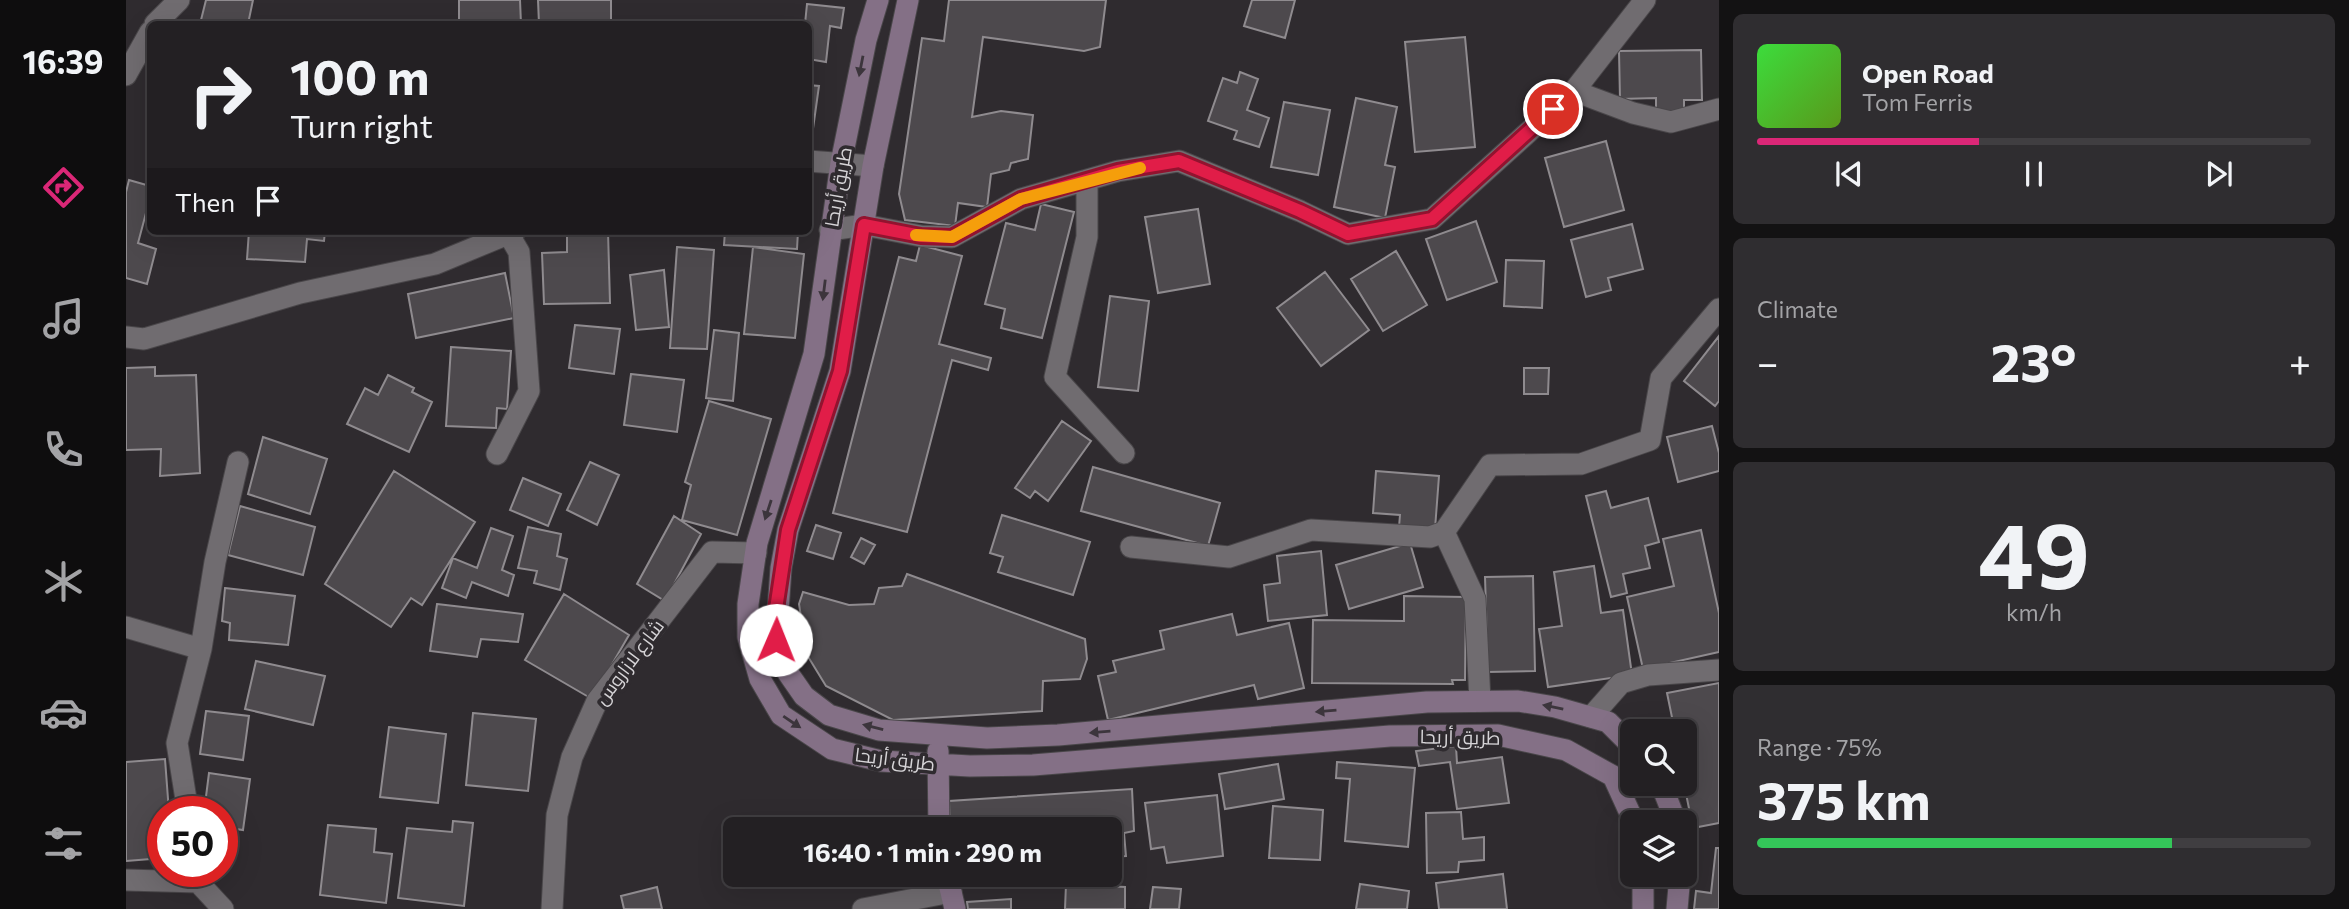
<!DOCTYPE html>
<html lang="en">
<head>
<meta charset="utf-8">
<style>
  body { margin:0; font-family:Commissioner,Cairo,sans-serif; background:#2f2d30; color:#f1f3f6; height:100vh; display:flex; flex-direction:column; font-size:26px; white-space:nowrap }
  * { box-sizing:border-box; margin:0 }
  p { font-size:23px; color:#a3a3a6 }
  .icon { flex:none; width:38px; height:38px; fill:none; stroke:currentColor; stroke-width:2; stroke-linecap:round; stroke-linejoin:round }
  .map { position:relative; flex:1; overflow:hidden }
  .panel { display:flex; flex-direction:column; gap:14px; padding:14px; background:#131213; width:630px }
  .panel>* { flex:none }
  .banner { position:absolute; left:21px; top:21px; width:665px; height:214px; border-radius:10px; box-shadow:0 7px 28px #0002,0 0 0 2px #403e41; background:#232023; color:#f1f3f6; overflow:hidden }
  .tools { position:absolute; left:1494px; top:719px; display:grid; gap:14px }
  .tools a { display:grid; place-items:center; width:77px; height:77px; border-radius:10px; background:#232023; box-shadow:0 7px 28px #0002,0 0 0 2px #403e41; font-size:35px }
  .speed { position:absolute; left:21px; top:796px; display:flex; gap:14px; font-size:35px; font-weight:700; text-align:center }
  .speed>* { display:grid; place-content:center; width:91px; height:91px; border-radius:50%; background:#232023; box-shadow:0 7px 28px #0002,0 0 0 2px #403e41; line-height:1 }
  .speed .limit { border:10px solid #d22; background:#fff; color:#111 }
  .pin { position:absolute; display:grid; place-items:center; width:60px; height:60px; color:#fff; margin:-30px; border:4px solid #fff; border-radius:50%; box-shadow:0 2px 7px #0007 }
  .me { position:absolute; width:77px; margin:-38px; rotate:1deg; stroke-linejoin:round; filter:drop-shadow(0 0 5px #0008) }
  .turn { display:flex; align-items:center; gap:24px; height:147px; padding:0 28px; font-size:32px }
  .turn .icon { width:91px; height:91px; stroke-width:2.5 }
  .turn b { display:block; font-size:49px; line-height:60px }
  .then { display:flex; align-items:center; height:66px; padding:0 28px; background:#0003; gap:14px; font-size:26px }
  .big { font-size:52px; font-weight:700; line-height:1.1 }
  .panel .tile { flex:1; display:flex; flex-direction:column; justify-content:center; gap:10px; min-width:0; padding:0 24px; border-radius:10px; background:#2f2d30 }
  .panel .dial { align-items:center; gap:0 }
  .dial b { font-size:91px; line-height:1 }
  .song { display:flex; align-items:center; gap:21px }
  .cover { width:84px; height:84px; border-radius:10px; background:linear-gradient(135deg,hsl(120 70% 55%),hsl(90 70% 35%)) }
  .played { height:7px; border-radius:4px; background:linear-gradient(90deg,#db2777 40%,#403e41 40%) }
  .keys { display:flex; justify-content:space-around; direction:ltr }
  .heat { display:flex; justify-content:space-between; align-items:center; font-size:38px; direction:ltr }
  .charge { height:10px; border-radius:5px; background:linear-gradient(90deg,#34c759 75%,#403e41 0) }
  .trip { position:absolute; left:597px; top:817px; width:399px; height:70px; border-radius:10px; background:#232023; box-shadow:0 7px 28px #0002,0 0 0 2px #403e41; font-weight:700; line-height:70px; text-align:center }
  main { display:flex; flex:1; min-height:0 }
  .menu { display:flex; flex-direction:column; width:126px; justify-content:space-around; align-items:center; background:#0e0d0e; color:#a3a3a6 }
  .menu .icon { width:49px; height:49px }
  .menu .current { color:#db2777 }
  .menu b { font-size:32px; color:#f1f3f6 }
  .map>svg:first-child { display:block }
  .building { fill:#4d494d; stroke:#8f8b8f; stroke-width:2 }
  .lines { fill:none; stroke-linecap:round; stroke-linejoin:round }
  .street-casing { stroke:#494649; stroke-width:23 }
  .secondary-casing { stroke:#494649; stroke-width:23 }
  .street { stroke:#706c70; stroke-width:21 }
  .secondary { stroke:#847086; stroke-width:21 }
  .oneway { fill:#3c353c }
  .route-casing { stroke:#92132f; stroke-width:18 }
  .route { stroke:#e11d48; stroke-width:12 }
  .slow { stroke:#f59e0b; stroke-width:12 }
  .labels { text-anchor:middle; stroke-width:7; stroke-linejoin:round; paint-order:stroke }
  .street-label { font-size:19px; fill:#d6d4d7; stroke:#2f2b2f }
</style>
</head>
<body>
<main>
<nav class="menu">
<b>16:39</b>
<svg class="icon current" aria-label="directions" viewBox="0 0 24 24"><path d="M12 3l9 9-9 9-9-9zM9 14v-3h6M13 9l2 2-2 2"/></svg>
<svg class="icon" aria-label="music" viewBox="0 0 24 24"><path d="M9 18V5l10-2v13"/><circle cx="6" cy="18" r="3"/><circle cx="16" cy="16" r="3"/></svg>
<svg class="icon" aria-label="phone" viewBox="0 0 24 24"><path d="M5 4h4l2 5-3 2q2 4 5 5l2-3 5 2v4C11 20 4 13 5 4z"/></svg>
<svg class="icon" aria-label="climate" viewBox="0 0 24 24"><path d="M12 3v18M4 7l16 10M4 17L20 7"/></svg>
<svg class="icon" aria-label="car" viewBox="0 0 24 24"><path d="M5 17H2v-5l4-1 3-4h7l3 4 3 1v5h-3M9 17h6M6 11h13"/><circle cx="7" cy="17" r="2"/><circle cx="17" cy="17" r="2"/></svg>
<svg class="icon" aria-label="filters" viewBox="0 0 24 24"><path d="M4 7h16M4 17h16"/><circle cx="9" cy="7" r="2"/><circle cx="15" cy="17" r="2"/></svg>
</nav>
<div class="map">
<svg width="1593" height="909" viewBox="0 0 1593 909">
  <rect width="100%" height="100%" fill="#2f2b2f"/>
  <path class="building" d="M80,0h47l-5,24h-48z
    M333,0h61l1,24h-62z
    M412,0h73v24h-72z
    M823,0h157l-6,47 -16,4 -101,-14 -11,80 29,-6 32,4 -5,44 -17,4 -2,7 -18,4 -4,33 -29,-4 -3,23 -50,-6 -6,-26 23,-156 22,3z
    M1126,0h43l-10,38 -41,-12z
    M681,4l37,4 -3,20 -11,-2 -4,36 -18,-3v-35h-3z
    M1339,37l10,110 -60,5 -10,-110z
    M1575,50l1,50h-18v12h-28v-14l-36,1 -1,-48z
    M1114,72l18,7 -11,31 22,8 -10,29 -25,-8 3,-8 -29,-10 15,-43 14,5z
    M682,85l11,1 -8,57h-3z
    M1230,98l41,9 -12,58 10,2 -10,51 -51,-11z
    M1158,102l46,8 -12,65 -47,-8z
    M1480,141l18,69 -60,17 -19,-69z
    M3,180l21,6v12l-12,45 18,6 -9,35 -21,-6v-86z
    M915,204l33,8 -32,126 -41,-10 4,-19 -20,-5 21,-81 29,7z
    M1072,209l12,75 -52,9 -13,-76z
    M1350,221l21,61 -50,18 -21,-61z
    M1506,224l11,45 -35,9 3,12 -25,7 -15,-57z
    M123,231h76l-1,10 -17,-2 -2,23 -58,-3z
    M441,231h41l2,72 -66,1 -2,-51 25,-1z
    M599,231h73l-1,18 -73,-4z
    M794,245l42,11 -23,88 52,14 -3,12 -36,-10 -45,172 -74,-19 66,-256 17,4z
    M551,247l37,3 -7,99 -37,-1z
    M627,247l51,7 -9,84 -51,-4z
    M1270,251l31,54 -44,26 -32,-52z
    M1380,260l38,1 -2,47 -38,-2z
    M538,270l5,57 -33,3 -6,-55z
    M1199,272l44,58 -48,36 -44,-58z
    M379,273l9,45 -98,20 -8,-44z
    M984,296l39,5 -11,90 -40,-4z
    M449,325l45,4 -6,45 -45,-6z
    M588,330l25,3 -6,68 -27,-3z
    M1593,336v65l-4,5 -31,-25z
    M325,347l60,4 -4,58 -10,-1 -1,20 -50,-2z
    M29,367v9l41,-1 4,98 -40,3 1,-27 -35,1v-82z
    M1398,368h25l-1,26h-24z
    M505,374l53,6 -7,52 -53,-7z
    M262,375l26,13 -2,4 20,10 -23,50 -62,-28 18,-36 13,7z
    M583,401l62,18 -34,116 -55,-15 9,-35 -6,-3z
    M936,421l29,20 -43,60 -13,-10 -5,7 -15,-10z
    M1586,426l7,27v18l-41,11 -11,-45z
    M137,437l64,22 -17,55 -62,-20z
    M464,462l29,13 -22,50 -30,-15z
    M967,467l127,36 -12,43 -127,-35z
    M268,471l81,51 -53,83 -11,-7 -20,29 -66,-43z
    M1250,471l63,5 -4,53 -36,-2 1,-12 -27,-2z
    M397,478l38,16 -13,32 -38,-16z
    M1480,491l5,17 37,-10 11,44 -14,4 5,22 -27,6 4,19 -16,4 -25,-101z
    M114,506l75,21 -12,48 -75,-20z
    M876,515l88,27 -17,53 -75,-23 5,-15 -13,-4z
    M548,516l27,18 -36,67 -28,-17z
    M690,525l25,8 -8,26 -26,-8z
    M402,527l33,7 -4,22 10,3 -7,31 -26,-7 3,-12 -19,-3z
    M365,528l22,8 -11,34 12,5 -6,21 -36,-14 -6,16 -24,-10 11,-30 24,10z
    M1575,530l18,83v39l-76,17 -16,-72 47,-11 -11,-47z
    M735,538l14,7 -11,19 -13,-7z
    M1284,543l13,44 -74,22 -13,-44z
    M1195,551l6,64 -59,6 -4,-36 16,-2 -3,-27z
    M1468,566l7,47 22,-3 9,65 -84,12 -9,-58 23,-3 -8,-54z
    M781,574l178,65 2,20 -7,20 -37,2 -1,30 -149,9 -67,-34 -19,-31 -8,-51 4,-12 46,13 25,-1 5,-16 23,-2z
    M1407,576l2,95 -47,1 -3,-95z
    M99,588l70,8 -7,49 -59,-5 1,-17 -8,-2z
    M438,594l65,41 -37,64 -67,-39z
    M1278,596l62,1 -1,83h-13l1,4 -141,-1 1,-63 91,1z
    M311,604l86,10 -5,28 -37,-3 -4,18 -47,-6z
    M1106,614l5,21 52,-12 15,65 -46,11 -4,-14 -146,35 -10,-44 18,-4 -3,-11 51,-12 -4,-18z
    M130,661l69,15 -12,49 -68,-16z
    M1593,683v140l-26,5 -9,-44 1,-52h-10l-8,-39z
    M80,711l43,5 -6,44 -43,-6z
    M347,713l63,6 -8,72 -62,-6z
    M263,727l57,7 -8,69 -58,-6z
    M1330,746l1,17 45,-6 7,46 -52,6 -7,-47 -31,4 -3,-15z
    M39,759l4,53h-6v46l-37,3v-99z
    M1211,762l78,6 -7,79 -63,-6 5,-62 -14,-1z
    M1152,764l6,35 -59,10 -6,-35z
    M83,773l41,6 -7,51 -21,-3v-15h-18z
    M1006,789l2,42 -10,2 2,23 -16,1v-27h-160l-1,-29z
    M1091,795l6,61 -56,7 -3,-16 -13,2 -6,-46z
    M1147,806l50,4 -3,50 -51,-2z
    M1335,812l2,27 21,-2v23l-25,2 -1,10 -31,1 -1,-60z
    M327,821l20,2 -9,83 -66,-8 9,-70 45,4z
    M202,825l48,4 -2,23 18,2 -6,49 -66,-8z
    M1590,848h3v61h-25l2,-18 15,2z
    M1377,874l4,35h-68l-3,-26z
    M826,875h56v1l-56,4z
    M940,884l59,3v22h-60z
    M1234,884l49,7 -2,18h-51z
    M531,887l5,22h-38l-3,-13z
    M1027,887l28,2 -2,20h-29z
    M885,899v10h-43l-1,-7z"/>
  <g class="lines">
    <g class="street-casing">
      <path id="street" d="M29,24l24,-24
        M0,75l24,-43
        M1448,91l71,-91
        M682,161l65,5
        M961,180v57l-32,140 69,76
        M704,230l34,-5 57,11 31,1 69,-38 97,-28 61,-10 121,50 48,23 84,-15 142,-128 59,22 38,9 48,-13
        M0,337l18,2 156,-46 135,-29 80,-33
        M371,454l32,-63 -10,-139 -10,-17
        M1005,547l98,10 82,-27 119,7 14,-5
        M0,627l75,22 -24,94 11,69
        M75,649l14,-87 23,-100
        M1354,701l-5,-102 -31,-67 46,-67 91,-1 69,-24 11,-62 58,-69
        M1465,717l30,-34 27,-8 71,-5
        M0,880l72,2 25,27
        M426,909l5,-94 15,-58 25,-56 115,-149 44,1
        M737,909l88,-17"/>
    </g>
    <g class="secondary-casing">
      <path id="secondary" d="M752,0l-12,40 -25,123 -27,191 -57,189 -9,61v33l12,42 21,36 51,34 49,12 89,5 63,-1 357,-29 108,-1 68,15 47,26 21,46
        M782,0l-35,166 -33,205 -52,159 -7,38 -5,72 12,33 16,23 25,19 50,15 108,8 71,-3 369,-33 91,-1 37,6 53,15 25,25
        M812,751l1,79
        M1535,784l15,38
        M821,875l8,34
        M1517,875v34
        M1551,909l3,-34"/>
    </g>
    <use href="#street" class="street"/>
    <use href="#secondary" class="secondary"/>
  </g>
  <defs><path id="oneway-solid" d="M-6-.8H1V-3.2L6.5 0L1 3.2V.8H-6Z" transform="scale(1.75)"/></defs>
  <g class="oneway">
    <use href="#oneway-solid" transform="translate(735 66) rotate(101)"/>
    <use href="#oneway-solid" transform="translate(698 290) rotate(97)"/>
    <use href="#oneway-solid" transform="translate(642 510) rotate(108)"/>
    <use href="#oneway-solid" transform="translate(1427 707) rotate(-168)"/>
    <use href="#oneway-solid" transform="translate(1200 711) rotate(175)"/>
    <use href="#oneway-solid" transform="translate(666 722) rotate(34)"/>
    <use href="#oneway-solid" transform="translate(747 727) rotate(-166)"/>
    <use href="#oneway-solid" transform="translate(974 732) rotate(175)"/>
  </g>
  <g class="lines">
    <g class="route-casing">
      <path id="route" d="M650,640v-31l12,-79 52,-159 24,-146 57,11 31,1 69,-38 97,-28 61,-10 121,50 48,23 84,-15 121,-110"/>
    </g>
    <use href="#route" class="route"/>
    <path class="slow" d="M790,235l36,2 69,-38 119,-31"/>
  </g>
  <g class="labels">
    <g class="street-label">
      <text transform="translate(712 187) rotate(-80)" y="7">طريق أريحا</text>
      <text transform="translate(503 662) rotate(-53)" y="7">شارع لازاروس</text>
      <text transform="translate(1334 737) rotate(1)" y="7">طريق أريحا</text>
      <text transform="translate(769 759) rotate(7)" y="7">طريق أريحا</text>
    </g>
  </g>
</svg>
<div class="tools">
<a><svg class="icon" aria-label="search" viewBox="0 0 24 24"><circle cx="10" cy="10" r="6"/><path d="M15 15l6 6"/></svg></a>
<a><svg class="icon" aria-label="layers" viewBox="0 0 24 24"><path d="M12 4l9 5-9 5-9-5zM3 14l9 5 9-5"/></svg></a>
</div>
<div class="speed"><div class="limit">50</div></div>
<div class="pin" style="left:1427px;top:109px;background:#d93025"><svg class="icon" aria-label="arrive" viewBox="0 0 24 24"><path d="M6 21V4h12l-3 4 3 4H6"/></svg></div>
<svg class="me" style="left:650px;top:640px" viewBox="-20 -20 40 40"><circle r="19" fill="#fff"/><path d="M0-13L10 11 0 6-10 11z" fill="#e11d48"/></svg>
<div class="trip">16:40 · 1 min · 290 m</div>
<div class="banner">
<div class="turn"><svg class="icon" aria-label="right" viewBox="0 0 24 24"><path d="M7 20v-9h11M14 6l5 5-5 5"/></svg><div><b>100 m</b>Turn right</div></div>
<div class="then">Then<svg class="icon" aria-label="arrive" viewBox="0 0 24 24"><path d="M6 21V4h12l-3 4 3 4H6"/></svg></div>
</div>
</div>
<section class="panel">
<div class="tile">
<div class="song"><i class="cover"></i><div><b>Open Road</b><p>Tom Ferris</p></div></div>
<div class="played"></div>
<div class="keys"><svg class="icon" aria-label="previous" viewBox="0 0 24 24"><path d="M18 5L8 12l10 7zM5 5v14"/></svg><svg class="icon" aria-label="pause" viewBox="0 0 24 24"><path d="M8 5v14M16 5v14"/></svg><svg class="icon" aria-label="next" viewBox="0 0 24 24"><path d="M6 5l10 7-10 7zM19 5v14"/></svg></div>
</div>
<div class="tile"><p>Climate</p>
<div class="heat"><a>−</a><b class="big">23°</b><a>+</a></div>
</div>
<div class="tile dial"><b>49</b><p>km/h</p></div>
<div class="tile"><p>Range · 75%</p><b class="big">375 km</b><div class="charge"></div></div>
</section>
</main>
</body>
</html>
